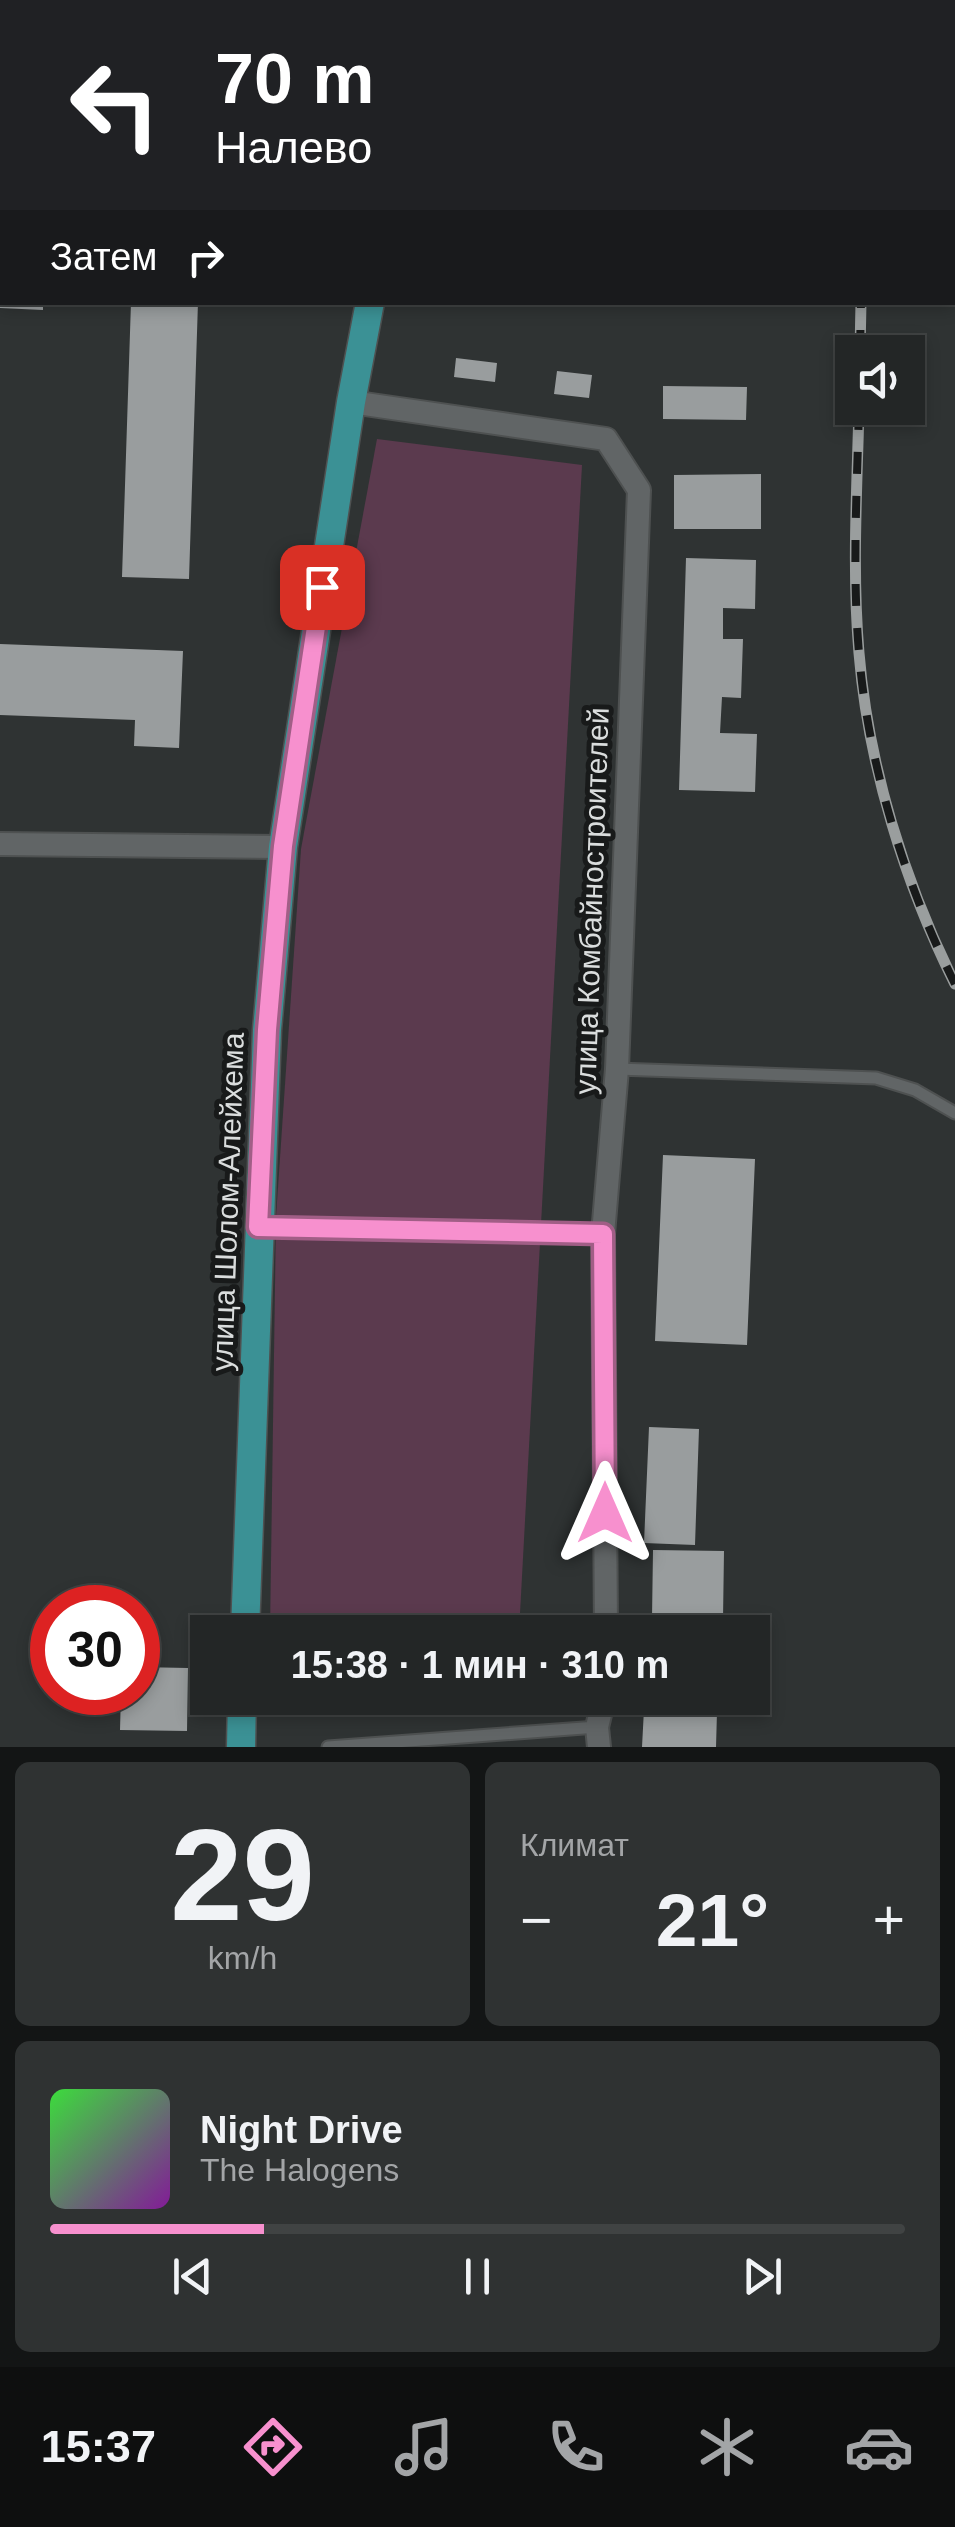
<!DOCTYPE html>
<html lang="ru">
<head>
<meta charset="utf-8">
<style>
  body { margin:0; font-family:Arial,sans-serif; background:#2f3232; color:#f1f3f6; height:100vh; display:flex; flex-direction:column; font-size:38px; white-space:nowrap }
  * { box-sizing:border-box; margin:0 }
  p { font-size:32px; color:#a3a5a7 }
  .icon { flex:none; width:55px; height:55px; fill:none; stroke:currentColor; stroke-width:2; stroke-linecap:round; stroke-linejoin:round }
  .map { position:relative; height:1747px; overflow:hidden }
  .panel { display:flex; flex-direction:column; gap:15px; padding:15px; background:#131515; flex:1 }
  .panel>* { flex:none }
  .hud { position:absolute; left:0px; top:0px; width:955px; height:305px; box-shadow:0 5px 15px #0003,0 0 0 2px #404343; background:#202124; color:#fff; overflow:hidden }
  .buttons { position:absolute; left:835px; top:335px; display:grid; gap:20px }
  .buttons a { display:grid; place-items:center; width:90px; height:90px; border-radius:0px; background:#232626; box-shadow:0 5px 15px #0003,0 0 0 2px #404343; font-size:50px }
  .speed { position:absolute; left:30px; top:1585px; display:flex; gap:20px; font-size:50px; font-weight:700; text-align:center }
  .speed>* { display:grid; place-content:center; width:130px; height:130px; border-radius:50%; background:#232626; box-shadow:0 5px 15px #0003,0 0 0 2px #404343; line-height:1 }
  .speed .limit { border:15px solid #d22; background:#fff; color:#111 }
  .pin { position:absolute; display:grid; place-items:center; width:85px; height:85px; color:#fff; margin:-42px; border-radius:20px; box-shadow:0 5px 15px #0006 }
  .me { position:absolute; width:110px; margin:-55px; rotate:0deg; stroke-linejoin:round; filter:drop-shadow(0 0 8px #0008) }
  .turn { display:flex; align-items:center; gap:35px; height:210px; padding:0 50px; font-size:45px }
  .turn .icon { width:130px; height:130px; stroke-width:2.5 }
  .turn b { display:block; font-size:70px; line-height:85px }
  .then { display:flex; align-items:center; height:95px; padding:0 50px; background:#0003; gap:20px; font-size:38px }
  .big { font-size:75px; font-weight:700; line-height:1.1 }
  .panel .tile { flex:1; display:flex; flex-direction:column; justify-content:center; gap:15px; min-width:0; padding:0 35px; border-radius:15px; background:#2f3232 }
  .panel .dial { align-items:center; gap:0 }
  .dial b { font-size:130px; line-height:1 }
  .song { display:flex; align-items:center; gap:30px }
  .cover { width:120px; height:120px; border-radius:15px; background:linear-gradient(135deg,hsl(120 70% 55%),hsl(290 70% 35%)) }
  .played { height:10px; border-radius:5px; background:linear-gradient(90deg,#f790ce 25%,#404343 25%) }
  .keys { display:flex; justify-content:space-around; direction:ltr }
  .heat { display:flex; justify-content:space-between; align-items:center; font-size:55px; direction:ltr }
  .panel .tiles { flex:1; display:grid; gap:15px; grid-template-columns:1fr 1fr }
  .tile:last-child { grid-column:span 2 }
  .trip { position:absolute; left:190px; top:1615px; width:580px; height:100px; border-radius:0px; background:#232626; box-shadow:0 5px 15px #0003,0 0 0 2px #404343; font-weight:700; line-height:100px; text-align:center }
  .menu { display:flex; height:160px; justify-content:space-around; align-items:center; background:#0e0f0f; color:#a3a5a7 }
  .menu .icon { width:70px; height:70px }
  .menu .current { color:#f790ce }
  .menu b { font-size:45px; color:#f1f3f6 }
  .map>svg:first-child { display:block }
  .green { fill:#5b3a4e }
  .building { fill:#999d9e }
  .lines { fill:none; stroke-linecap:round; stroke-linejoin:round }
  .service-casing { stroke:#4e5151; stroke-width:15 }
  .minor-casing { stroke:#4e5151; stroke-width:26 }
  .primary-casing { stroke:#4e5151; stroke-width:31 }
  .service { stroke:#616566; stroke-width:11 }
  .minor { stroke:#616566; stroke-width:22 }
  .primary { stroke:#3b9195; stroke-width:28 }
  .rail-casing { stroke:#9a9e9e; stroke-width:11 }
  .rail { stroke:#181a1a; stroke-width:8; stroke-dasharray:22; stroke-linecap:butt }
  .route-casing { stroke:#a15e86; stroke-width:25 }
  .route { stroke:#f790ce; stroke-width:18 }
  .labels { text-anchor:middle; stroke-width:10; stroke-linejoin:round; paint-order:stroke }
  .street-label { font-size:30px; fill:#dadddd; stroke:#181a1a }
</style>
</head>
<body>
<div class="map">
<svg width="955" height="1747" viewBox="0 0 955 1747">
  <rect width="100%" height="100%" fill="#2f3333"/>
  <path class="green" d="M377,439l205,26 -63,1167h-249l6,-415 25,-368z"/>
  <path class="building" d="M0,302h43v8l-43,-2z
    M131,302h67l-9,277 -67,-2z
    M456,358l41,5 -2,19 -41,-5z
    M557,371l35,4 -3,23 -35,-4z
    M663,386l84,1 -1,33 -83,-1z
    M761,474v55h-87v-54z
    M686,558l70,2 -1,49 -32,-1v31h20l-2,59 -19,-1 -2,36 37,1 -2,58 -76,-2z
    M0,644l183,7 -4,97 -45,-2 1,-26 -135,-5z
    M663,1155l92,4 -8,186 -92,-4z
    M649,1427l50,2 -4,116 -51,-2z
    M653,1550l71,1 -1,68 -71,-1z
    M138,1667l50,1 -1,63 -67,-1 1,-38h17z
    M644,1709l73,3 -1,35h-74z"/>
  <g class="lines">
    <g class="service-casing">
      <path id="service" d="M93,2v-2
        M245,2v-2
        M617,1069l259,9 39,12 40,23
        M263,1227l340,7
        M328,1747l269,-20"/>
    </g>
    <g class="minor-casing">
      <path id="minor" d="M351,402l255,37 33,51 -22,579 -14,165 3,398
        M0,844l283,3
        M599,1747l-2,-20 7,-29"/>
    </g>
    <g class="primary-casing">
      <path id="primary" d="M427,2l1,-2
        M245,1632l22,-602 16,-183 68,-445 19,-100
        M241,1747l1,-49"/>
    </g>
    <use href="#service" class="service"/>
    <use href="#minor" class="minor"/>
    <use href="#primary" class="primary"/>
    <g class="rail-casing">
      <path id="rail" d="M860,352l1,-50
        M859,408c-2,81 -7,164 0,245 9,112 46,231 96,331"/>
    </g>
    <use href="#rail" class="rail"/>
  </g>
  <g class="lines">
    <g class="route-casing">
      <path id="route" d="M322,587l-39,259 -16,184 -9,197 345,7 2,279"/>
    </g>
    <use href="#route" class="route"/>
  </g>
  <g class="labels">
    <g class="street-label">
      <text transform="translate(592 901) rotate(-88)" y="10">улица Комбайностроителей</text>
      <text transform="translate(228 1202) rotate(-88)" y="10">улица Шолом-Алейхема</text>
    </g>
  </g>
</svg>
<div class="buttons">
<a><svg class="icon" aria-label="sound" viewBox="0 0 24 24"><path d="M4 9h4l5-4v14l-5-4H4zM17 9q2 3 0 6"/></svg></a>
</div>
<div class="speed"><div class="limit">30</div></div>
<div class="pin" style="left:322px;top:587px;background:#d93025"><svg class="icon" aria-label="arrive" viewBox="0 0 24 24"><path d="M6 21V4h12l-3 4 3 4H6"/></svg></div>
<svg class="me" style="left:605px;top:1513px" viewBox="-20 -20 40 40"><path d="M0-17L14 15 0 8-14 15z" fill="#f790ce" stroke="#fff" stroke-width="4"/></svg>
<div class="trip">15:38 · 1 мин · 310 m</div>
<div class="hud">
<div class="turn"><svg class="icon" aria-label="left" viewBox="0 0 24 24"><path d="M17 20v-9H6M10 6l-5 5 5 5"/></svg><div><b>70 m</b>Налево</div></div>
<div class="then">Затем<svg class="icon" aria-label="right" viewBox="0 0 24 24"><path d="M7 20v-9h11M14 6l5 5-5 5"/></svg></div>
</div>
</div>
<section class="panel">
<div class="tiles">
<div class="tile dial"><b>29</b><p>km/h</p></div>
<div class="tile"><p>Климат</p>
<div class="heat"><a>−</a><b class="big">21°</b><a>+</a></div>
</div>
<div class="tile">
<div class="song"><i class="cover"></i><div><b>Night Drive</b><p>The Halogens</p></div></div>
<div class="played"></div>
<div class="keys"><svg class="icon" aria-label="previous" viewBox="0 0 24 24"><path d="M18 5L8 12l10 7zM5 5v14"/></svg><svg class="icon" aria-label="pause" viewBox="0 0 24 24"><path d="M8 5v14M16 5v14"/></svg><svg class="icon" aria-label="next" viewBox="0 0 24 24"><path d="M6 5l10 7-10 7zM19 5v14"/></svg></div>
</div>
</div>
</section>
<nav class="menu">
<b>15:37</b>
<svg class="icon current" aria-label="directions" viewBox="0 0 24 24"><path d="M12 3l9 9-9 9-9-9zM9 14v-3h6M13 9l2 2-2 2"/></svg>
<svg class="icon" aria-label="music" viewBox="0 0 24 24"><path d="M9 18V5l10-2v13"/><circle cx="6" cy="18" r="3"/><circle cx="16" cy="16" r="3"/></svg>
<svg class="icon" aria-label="phone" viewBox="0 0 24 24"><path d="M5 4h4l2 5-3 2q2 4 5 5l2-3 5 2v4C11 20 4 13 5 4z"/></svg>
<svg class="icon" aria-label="climate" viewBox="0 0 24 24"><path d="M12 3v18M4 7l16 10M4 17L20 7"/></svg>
<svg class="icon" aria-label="car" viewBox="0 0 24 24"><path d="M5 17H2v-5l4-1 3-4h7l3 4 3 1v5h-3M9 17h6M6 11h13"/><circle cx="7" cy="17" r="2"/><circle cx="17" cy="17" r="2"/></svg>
</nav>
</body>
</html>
